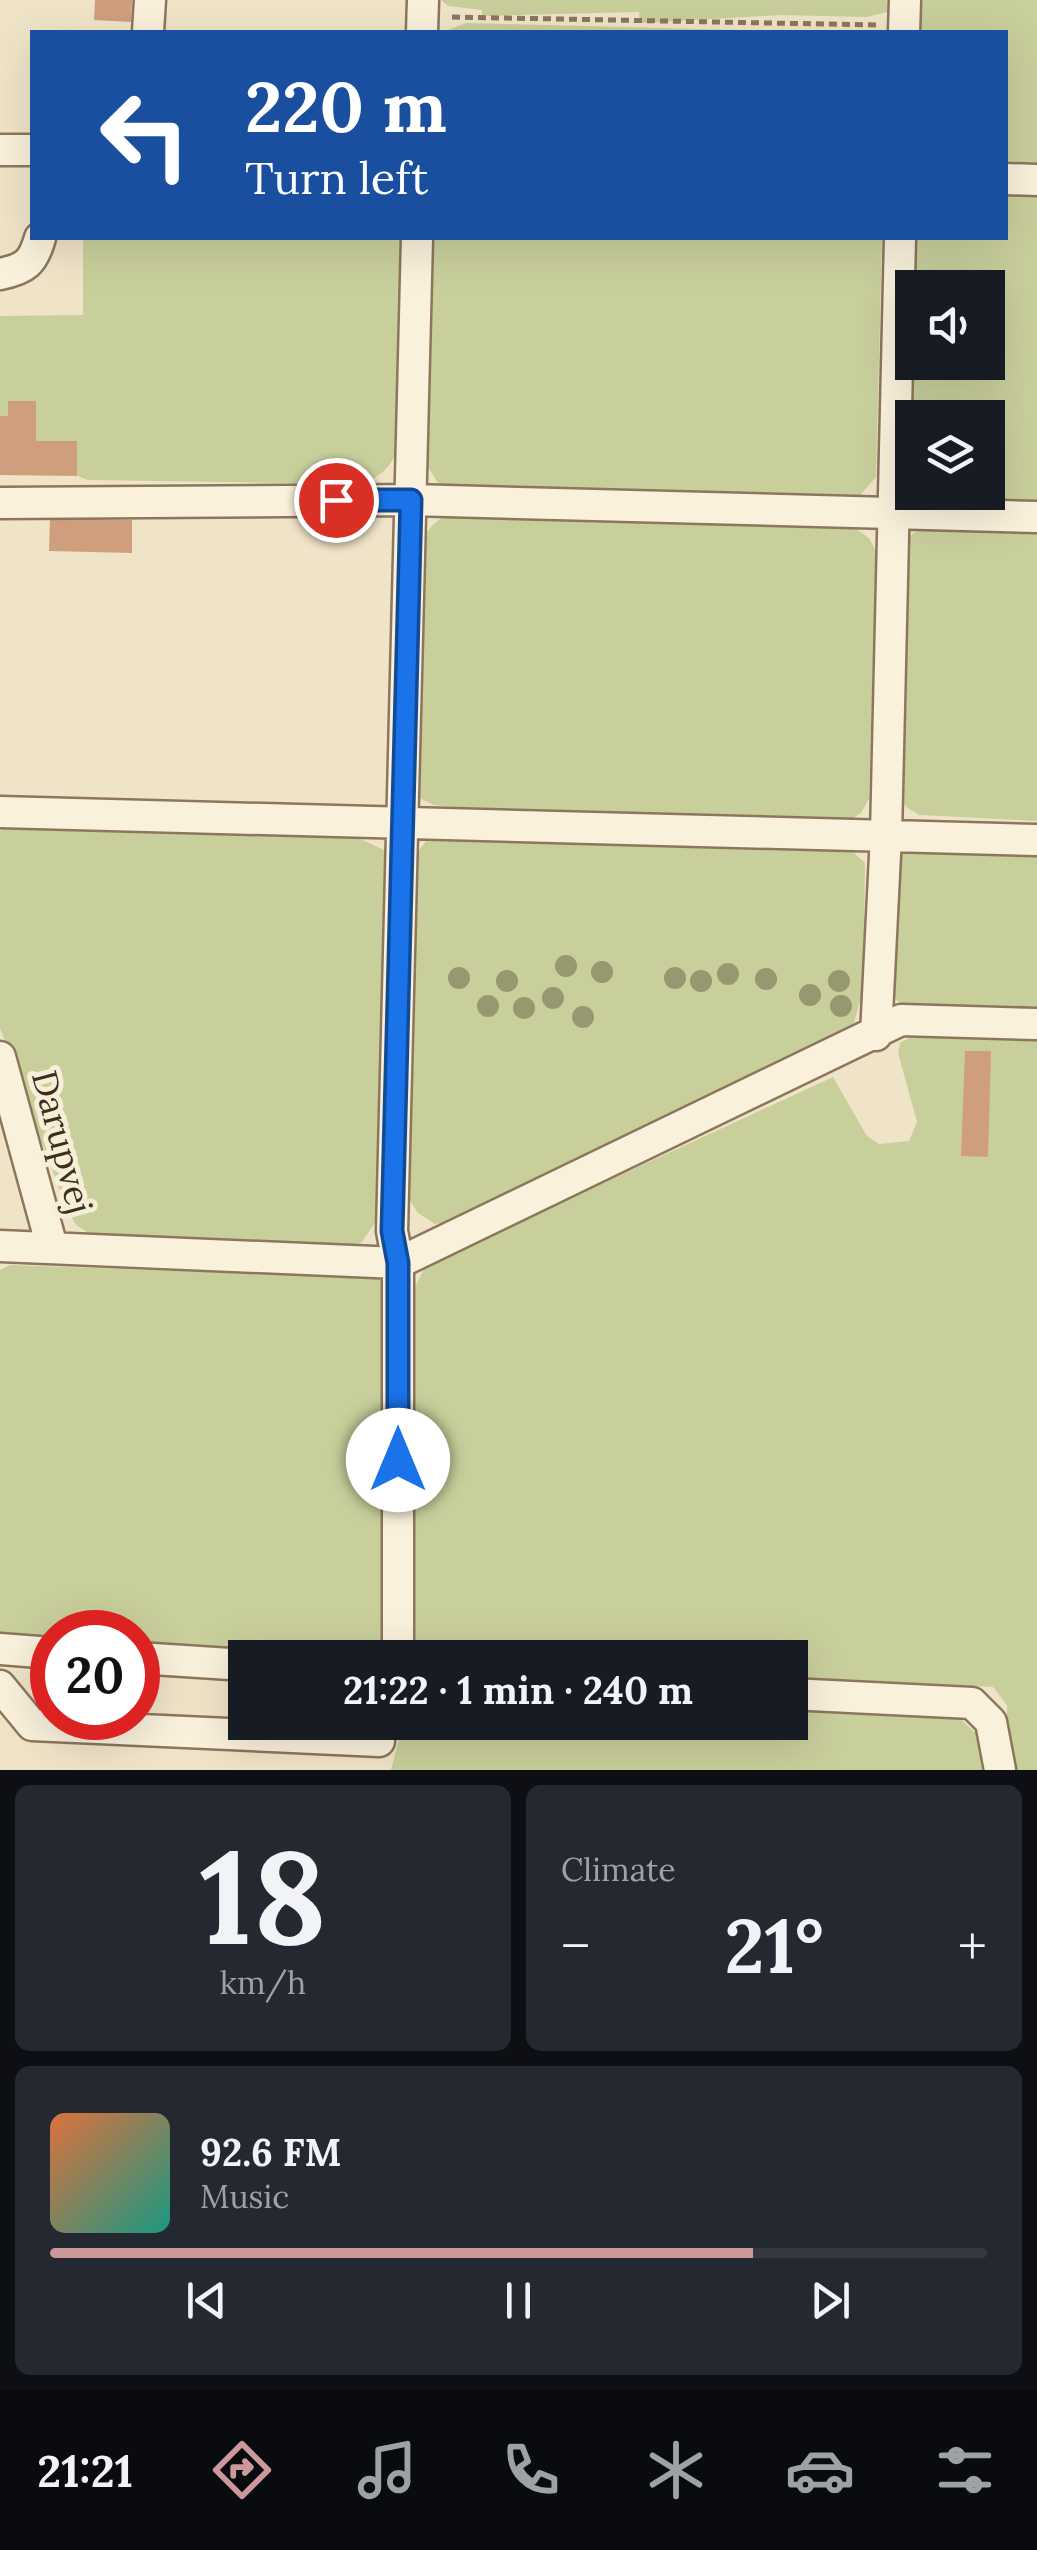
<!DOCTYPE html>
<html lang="en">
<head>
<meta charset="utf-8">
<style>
  body { margin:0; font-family:Lora,serif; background:#242831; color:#f1f3f6; height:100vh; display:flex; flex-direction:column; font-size:38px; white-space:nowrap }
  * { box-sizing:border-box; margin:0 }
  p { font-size:32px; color:#9ea1a6 }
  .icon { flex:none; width:55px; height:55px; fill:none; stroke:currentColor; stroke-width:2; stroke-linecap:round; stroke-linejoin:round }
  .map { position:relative; height:1770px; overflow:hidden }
  .side { display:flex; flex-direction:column; gap:15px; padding:15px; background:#0d0f14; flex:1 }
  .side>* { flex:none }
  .top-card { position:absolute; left:30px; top:30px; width:978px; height:210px; border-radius:0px; box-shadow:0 10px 40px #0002; background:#1a4fa0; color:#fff; overflow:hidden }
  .buttons { position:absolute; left:895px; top:270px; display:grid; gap:20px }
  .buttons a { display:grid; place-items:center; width:110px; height:110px; border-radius:0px; background:#171b24; box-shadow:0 10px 40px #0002; font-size:50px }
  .speed { position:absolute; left:30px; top:1610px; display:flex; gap:20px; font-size:50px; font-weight:700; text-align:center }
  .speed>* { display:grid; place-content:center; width:130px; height:130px; border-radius:50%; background:#171b24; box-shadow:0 10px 40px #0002; line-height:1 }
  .speed .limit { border:15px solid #d22; background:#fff; color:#111 }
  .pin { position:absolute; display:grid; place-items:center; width:85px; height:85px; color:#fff; margin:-42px; border:5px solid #fff; border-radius:50%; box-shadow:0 2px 10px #0007 }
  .me { position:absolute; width:110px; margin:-55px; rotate:0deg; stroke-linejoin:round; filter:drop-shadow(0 0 8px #0008) }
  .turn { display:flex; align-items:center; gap:35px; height:210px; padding:0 50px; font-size:45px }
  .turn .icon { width:130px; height:130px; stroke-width:2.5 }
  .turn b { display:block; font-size:70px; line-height:85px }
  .big { font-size:75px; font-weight:700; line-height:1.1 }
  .side .widget { flex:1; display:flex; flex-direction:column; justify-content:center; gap:15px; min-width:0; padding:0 35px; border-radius:15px; background:#242831 }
  .side .dial { align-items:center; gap:0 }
  .dial b { font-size:130px; line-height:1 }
  .song { display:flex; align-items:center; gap:30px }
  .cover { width:120px; height:120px; border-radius:15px; background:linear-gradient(135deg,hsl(20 70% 55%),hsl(170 70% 35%)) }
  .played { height:10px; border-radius:5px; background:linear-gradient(90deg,#cc999b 75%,#363941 75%) }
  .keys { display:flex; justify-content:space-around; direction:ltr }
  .heat { display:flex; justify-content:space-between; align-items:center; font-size:55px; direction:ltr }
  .side .tiles { flex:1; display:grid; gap:15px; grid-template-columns:1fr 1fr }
  .widget:last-child { grid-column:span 2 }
  .trip { position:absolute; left:228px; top:1640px; width:580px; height:100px; border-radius:0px; background:#171b24; box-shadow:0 10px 40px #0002; font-weight:700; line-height:100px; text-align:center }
  .tabs { display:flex; height:160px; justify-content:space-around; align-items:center; background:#090b0e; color:#9ea1a6 }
  .tabs .icon { width:70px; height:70px }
  .tabs .current { color:#cc999b }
  .tabs b { font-size:45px; color:#f1f3f6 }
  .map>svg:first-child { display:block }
  .green { fill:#c9cf9b }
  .building { fill:#cf9f7d }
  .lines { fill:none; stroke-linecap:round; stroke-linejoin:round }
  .minor-casing { stroke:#8d765c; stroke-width:35 }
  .path { stroke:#8d765c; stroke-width:5; stroke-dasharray:8 5; stroke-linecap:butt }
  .minor { stroke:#faf1dc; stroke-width:30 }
  .tree { fill:#96986f }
  .route-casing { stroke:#114b97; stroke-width:25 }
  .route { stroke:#1a73e8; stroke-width:18 }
  .labels { text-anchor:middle; stroke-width:10; stroke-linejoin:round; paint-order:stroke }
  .street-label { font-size:35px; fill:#3d2e20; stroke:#f7eed8 }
</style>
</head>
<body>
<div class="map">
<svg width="1037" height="1770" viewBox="0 0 1037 1770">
  <rect width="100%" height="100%" fill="#f0e4c8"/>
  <path class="green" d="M441,0h448l-1,12 -22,5 -86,-2 -140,8 -1,-11 -157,4v-6l-34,-4z
    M919,0h118v167l-32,-1v-134h-87z
    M466,23l343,9h-366z
    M1005,191h32v312l-104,-5 -11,-5 66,-1v-74h-76v60l-2,-5 3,-110 75,-1v-74l-74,-1 1,-49h90z
    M83,238h318l-4,213c-9,21 -19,27 -39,33l-270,-4 -11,-4v-35h-41l-28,-40v15h-8v-100l83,-1z
    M431,238h451l-6,239 -19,22 -408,-10 -11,-6 -12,-19z
    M452,514l403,14 14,10 7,13 -7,248 -8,14 -11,7 -362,-8 -54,-7 -15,-7 5,-256c3,-15 14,-24 28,-28z
    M929,525l108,2v294l-118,-6 -13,-8 -7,-10 6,-251 7,-12z
    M6,826l346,9 32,15 3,13 -10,357 -16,23 -12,4 -252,-9 -21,-13 -10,-18 -66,-179v-197z
    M429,837l421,12 15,14 -2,128 -9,32 -18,14 -384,184 -17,3 -17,-11 -11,-17 7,-339z
    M1037,847v167l-133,-6 -10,-11 -4,-13 9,-133z
    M919,1032l118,4v734h-30v-65l-14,-18 -203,-8v-21l-368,-1 -11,-18v-344l15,-30 407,-188 34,59 12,8 30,-3 8,-19 -19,-69 2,-10z
    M10,1265l369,13 6,12v348l-8,19 -239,-11v-14h-86v8l-52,-3v-367z
    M790,1704l165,10 25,23 5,33h-594l12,-47 387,-1z"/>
  <path class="building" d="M95,0h37l-1,22 -37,-2z
    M8,401h28v40h41v35l-77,-1v-59h8z
    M50,518l82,2v33l-83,-2z
    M965,1051h26l-3,106 -27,-1z"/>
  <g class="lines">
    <g class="minor-casing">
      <path id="minor" d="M148,32l2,-32
        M422,32l1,-32
        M904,32l1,-32
        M0,150h32
        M1005,179l32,1
        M0,274c25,-5 33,-11 40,-36
        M0,503l411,-3 626,17
        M0,812l1037,28
        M876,1035l10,-200 14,-597
        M0,1057l52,190
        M0,1246l398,17 503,-243 136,4
        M0,1649l52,4
        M138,1658l107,7
        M398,1658v-395l-6,-32 25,-993
        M0,1686l32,39 347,16
        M790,1694l182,9 19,19 9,48"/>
    </g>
    <path class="path" d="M452,17l424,8"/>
    <use href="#minor" class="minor"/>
  </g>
  <g class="tree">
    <circle cx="566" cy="966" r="11"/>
    <circle cx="602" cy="972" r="11"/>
    <circle cx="728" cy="974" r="11"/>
    <circle cx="459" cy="978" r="11"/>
    <circle cx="675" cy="978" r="11"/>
    <circle cx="766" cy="979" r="11"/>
    <circle cx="507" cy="981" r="11"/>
    <circle cx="701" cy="981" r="11"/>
    <circle cx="839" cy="981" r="11"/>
    <circle cx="810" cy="995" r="11"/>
    <circle cx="553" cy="998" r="11"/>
    <circle cx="488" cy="1006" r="11"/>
    <circle cx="841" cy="1006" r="11"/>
    <circle cx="524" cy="1008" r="11"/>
    <circle cx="583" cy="1017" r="11"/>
  </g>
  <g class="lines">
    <g class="route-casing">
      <path id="route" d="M336,500h75l-19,731 6,32v197"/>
    </g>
    <use href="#route" class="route"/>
  </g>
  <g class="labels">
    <g class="street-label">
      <text transform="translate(62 1142) rotate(75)" y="12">Darupvej</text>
    </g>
  </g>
</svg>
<div class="buttons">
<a><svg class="icon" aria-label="sound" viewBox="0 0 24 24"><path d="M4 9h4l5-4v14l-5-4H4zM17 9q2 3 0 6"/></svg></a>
<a><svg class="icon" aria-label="layers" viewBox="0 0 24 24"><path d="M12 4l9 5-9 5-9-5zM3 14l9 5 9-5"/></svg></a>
</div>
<div class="speed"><div class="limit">20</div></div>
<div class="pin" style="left:336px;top:500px;background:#d93025"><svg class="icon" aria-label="arrive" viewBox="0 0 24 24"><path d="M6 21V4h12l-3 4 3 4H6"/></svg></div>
<svg class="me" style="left:398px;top:1460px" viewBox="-20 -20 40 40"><circle r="19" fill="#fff"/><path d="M0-13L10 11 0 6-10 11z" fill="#1a73e8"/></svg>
<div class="trip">21:22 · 1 min · 240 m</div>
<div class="top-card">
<div class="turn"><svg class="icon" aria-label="left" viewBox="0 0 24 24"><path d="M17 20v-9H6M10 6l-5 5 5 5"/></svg><div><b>220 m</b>Turn left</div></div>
</div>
</div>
<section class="side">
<div class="tiles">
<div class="widget dial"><b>18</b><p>km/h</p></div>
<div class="widget"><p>Climate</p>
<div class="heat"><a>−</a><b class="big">21°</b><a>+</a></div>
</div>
<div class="widget">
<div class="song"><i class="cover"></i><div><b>92.6 FM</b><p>Music</p></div></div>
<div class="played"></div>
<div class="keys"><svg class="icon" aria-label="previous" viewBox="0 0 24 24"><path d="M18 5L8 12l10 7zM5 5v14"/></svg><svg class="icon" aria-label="pause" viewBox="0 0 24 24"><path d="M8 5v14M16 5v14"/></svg><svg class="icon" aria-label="next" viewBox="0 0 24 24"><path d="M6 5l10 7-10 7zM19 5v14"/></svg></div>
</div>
</div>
</section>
<nav class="tabs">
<b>21:21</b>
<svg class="icon current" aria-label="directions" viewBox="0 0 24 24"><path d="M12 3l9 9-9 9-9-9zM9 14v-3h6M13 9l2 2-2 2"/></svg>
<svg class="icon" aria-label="music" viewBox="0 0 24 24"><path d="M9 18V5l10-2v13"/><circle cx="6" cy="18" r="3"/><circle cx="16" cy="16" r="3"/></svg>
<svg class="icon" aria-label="phone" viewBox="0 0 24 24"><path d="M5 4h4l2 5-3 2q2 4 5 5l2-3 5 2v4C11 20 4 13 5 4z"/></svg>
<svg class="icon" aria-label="climate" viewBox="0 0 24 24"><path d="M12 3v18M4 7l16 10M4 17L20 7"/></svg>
<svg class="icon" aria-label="car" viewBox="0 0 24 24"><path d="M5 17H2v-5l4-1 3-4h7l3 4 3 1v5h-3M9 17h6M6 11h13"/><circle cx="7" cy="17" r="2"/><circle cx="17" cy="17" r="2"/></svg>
<svg class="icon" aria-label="filters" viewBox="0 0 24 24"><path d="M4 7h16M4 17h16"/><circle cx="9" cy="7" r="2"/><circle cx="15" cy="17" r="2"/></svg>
</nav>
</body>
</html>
